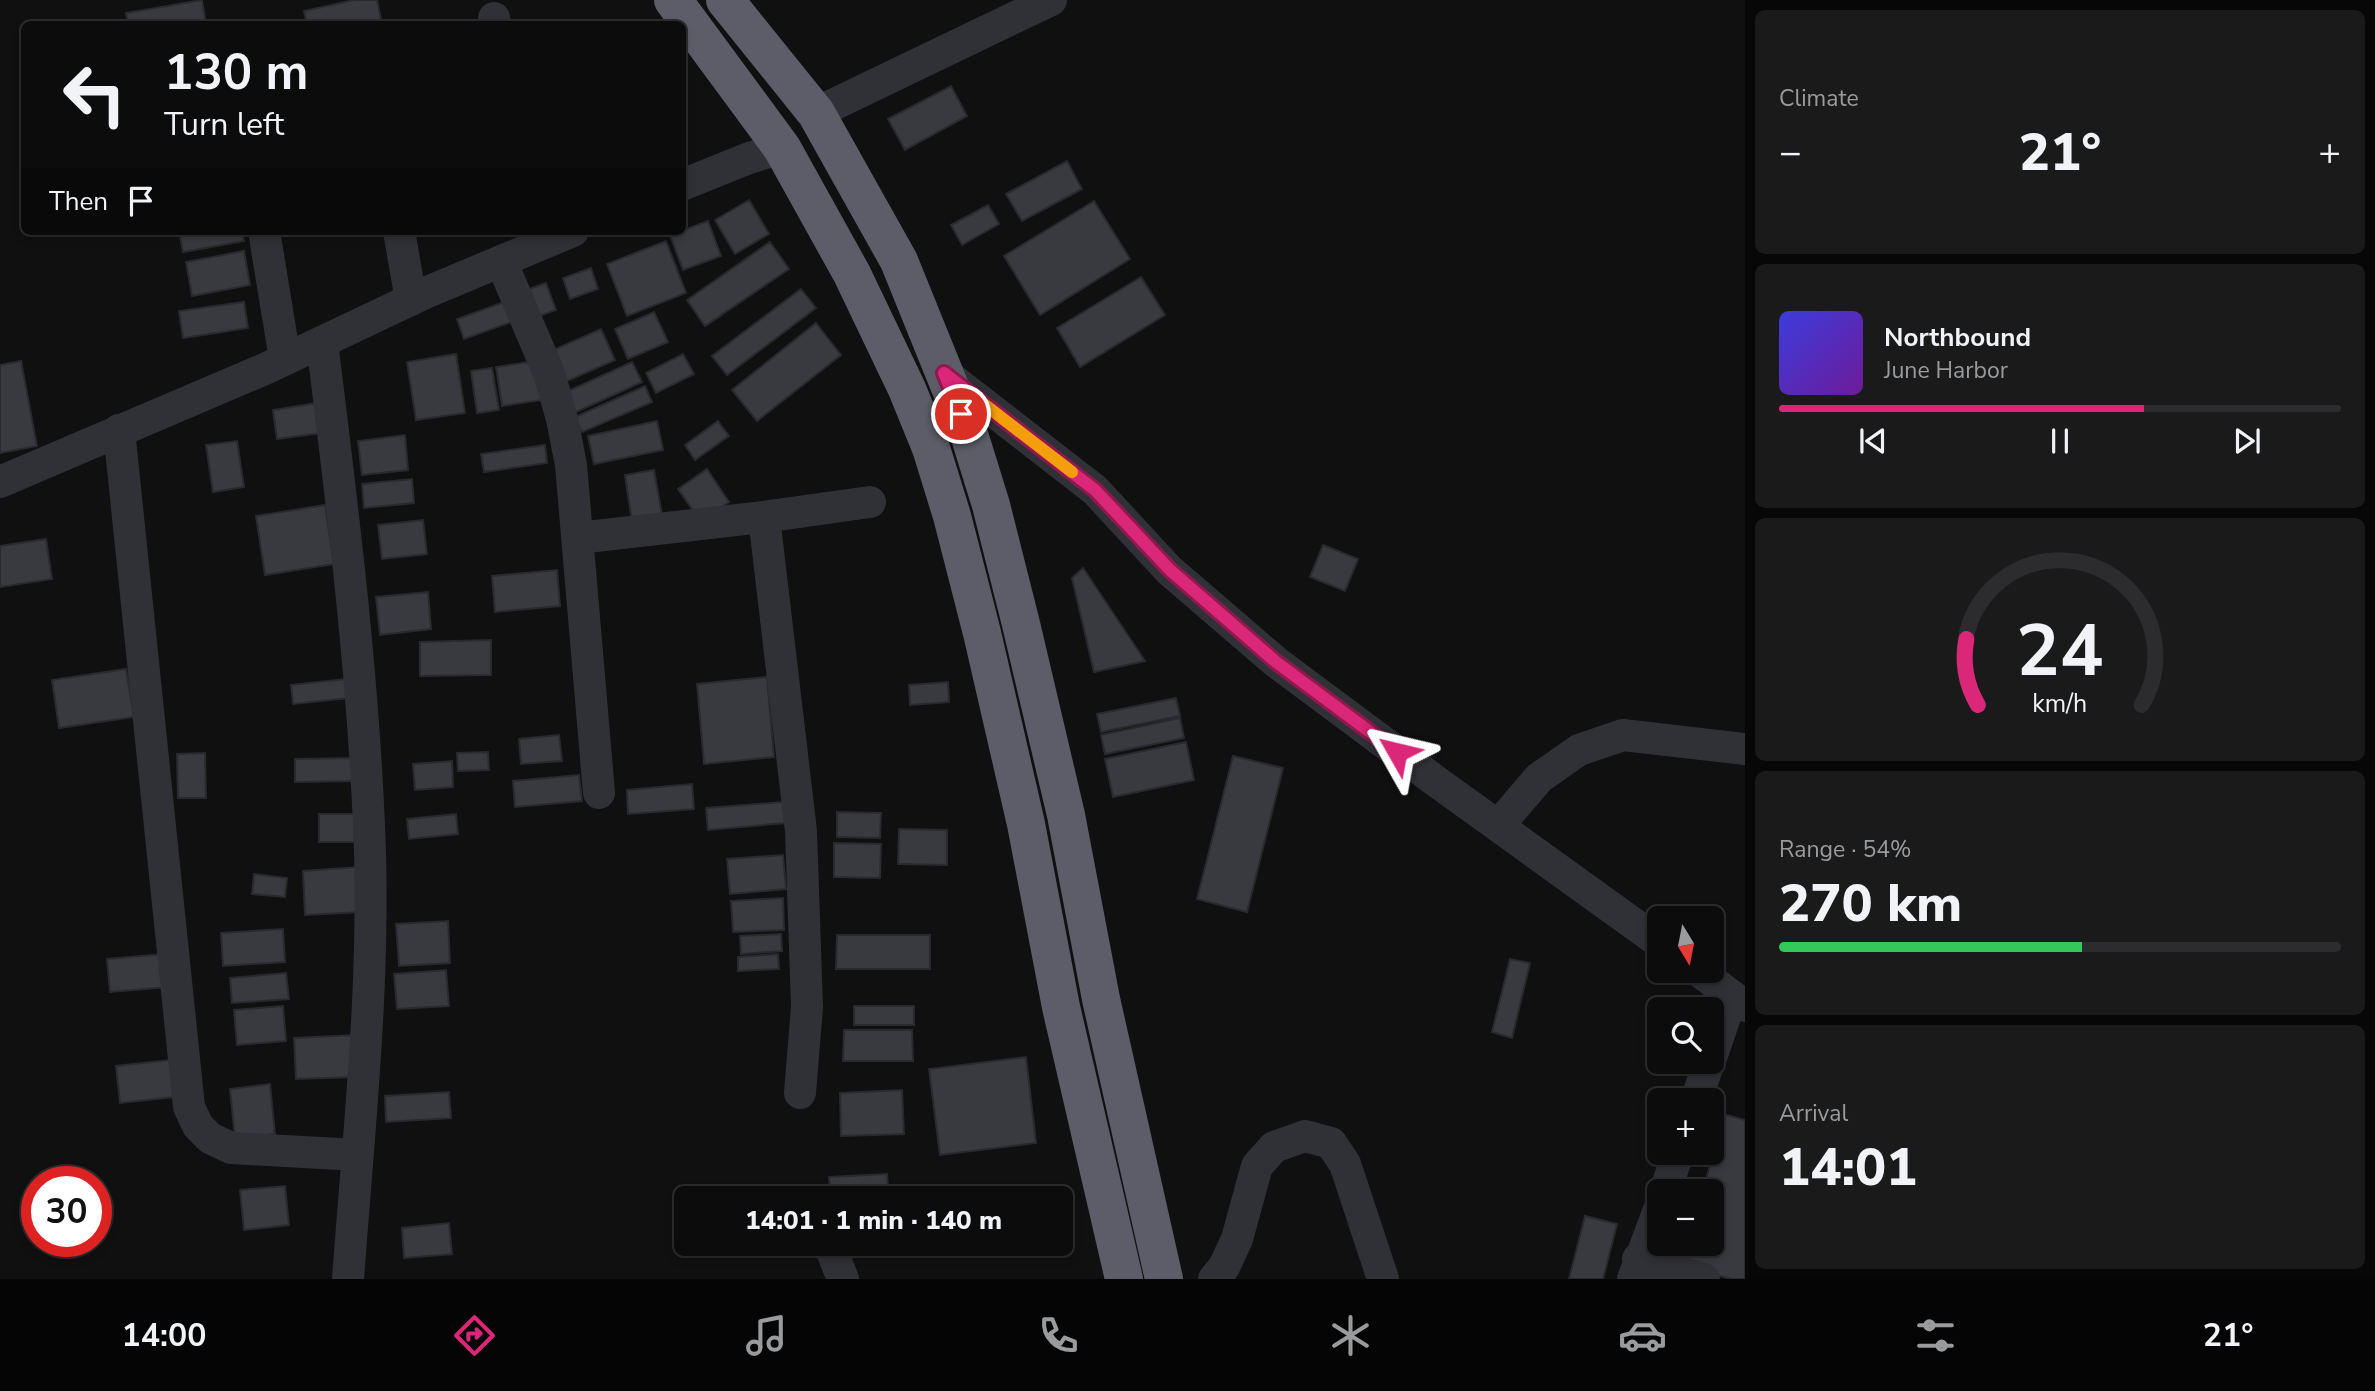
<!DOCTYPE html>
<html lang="en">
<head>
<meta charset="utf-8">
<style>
  body { margin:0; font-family:"Nunito Sans",sans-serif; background:#1a1a1b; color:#f1f3f6; height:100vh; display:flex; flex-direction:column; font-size:26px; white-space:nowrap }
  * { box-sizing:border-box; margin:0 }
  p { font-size:23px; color:#9a9b9d }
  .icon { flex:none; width:38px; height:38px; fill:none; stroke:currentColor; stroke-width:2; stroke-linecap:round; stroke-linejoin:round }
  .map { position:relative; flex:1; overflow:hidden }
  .drawer { display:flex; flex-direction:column; gap:10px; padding:10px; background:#070707; width:630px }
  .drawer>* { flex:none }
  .hud { position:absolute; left:21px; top:21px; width:665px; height:214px; border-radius:10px; box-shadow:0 4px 10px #0003,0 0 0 2px #2c2c2e; background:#0c0c0d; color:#f1f3f6; overflow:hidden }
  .needle { width:46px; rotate:170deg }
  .buttons { position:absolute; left:1647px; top:906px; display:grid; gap:14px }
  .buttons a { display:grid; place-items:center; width:77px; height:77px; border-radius:10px; background:#0c0c0d; box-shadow:0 4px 10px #0003,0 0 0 2px #2c2c2e; font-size:35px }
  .speed { position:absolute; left:21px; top:1166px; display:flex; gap:14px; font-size:35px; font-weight:700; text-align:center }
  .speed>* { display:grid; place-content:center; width:91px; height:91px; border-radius:50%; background:#0c0c0d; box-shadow:0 4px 10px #0003,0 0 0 2px #2c2c2e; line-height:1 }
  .speed .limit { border:10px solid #d22; background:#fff; color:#111 }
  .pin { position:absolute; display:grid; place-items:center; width:60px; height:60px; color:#fff; margin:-30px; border:4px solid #fff; border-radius:50%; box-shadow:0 2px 7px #0007 }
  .me { position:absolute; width:77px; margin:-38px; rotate:307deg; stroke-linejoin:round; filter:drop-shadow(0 0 5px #0008) }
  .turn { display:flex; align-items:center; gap:24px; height:147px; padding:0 28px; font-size:32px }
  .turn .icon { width:91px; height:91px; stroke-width:2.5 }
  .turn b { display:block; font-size:49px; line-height:60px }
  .then { display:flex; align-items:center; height:66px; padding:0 28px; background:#0003; gap:14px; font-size:26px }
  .big { font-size:52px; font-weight:800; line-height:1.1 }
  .drawer .tile { flex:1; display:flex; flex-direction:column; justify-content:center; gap:10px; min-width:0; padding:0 24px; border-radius:10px; background:#1a1a1b }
  .drawer .dial { align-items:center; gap:0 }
  .dial svg { height:182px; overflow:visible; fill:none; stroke:#2c2c2e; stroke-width:7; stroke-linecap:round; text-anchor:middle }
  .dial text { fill:#f1f3f6; stroke:none }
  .song { display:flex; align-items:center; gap:21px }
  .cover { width:84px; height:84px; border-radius:10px; background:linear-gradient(135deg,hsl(240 70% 55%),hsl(280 70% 35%)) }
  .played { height:7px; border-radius:4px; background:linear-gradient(90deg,#db2777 65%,#2c2c2e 65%) }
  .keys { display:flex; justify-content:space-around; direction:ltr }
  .heat { display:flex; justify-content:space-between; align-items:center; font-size:38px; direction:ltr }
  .charge { height:10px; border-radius:5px; background:linear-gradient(90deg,#34c759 54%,#2c2c2e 0) }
  .trip { position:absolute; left:674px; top:1186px; width:399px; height:70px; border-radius:10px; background:#0c0c0d; box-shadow:0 4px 10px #0003,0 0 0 2px #2c2c2e; font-weight:800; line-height:70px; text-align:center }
  .tab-bar { display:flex; height:112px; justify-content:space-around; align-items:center; background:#050505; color:#9a9b9d }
  .tab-bar .icon { width:49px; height:49px }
  .tab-bar .on { color:#db2777 }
  .tab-bar b { font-size:32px; color:#f1f3f6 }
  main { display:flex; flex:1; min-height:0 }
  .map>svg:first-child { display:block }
  .building { fill:#393a40; stroke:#2a292e; stroke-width:2 }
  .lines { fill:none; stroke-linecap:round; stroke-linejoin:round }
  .minor { stroke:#303037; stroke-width:32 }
  .highway { stroke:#5c5d68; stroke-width:38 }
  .route-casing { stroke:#8e194d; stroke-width:18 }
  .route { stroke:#db2777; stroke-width:12 }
  .slow { stroke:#f59e0b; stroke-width:12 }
</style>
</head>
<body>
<main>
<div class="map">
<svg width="1745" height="1279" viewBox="0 0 1745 1279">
  <rect width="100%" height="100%" fill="#101011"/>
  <path class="building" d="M202,0l4,24h-78l-2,-11z
    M354,0h23l5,24h-75l-3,-13z
    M951,86l16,30 -62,34 -17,-31z
    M1067,161l15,28 -60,32 -16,-27z
    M749,200l20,34 -34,20 -20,-34z
    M1094,201l36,58 -90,56 -36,-59z
    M988,205l11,19 -37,21 -11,-20z
    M708,221l13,35 -38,14 -13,-35z
    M179,231h63l2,10 -61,11z
    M666,241l20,52 -59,23 -20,-52z
    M770,242l19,27 -84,57 -18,-26z
    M244,251l6,34 -58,11 -6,-34z
    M591,268l7,21 -28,10 -7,-21z
    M1141,277l24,38 -85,52 -23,-39z
    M546,283l10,27 -17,6 -10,-27z
    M801,289l15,19 -89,67 -15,-19z
    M507,301l7,20 -50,18 -7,-20z
    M244,302l4,26 -65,10 -4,-27z
    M654,312l14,30 -40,17 -13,-30z
    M816,323l25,32 -84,66 -25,-31z
    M601,329l14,31 -50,22 -14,-31z
    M456,354l9,59 -49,7 -9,-58z
    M683,354l11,20 -38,19 -10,-20z
    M21,361l16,85 -37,7v-88z
    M536,361l6,39 -40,6 -6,-39z
    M632,362l10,20 -66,30 -10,-20z
    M492,368l7,42 -22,3 -6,-42z
    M645,386l7,16 -70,30 -7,-15z
    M317,403l4,30 -44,6 -4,-29z
    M657,421l6,29 -69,14 -6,-28z
    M718,421l11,15 -34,24 -10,-15z
    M405,435l3,35 -46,5 -4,-34z
    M237,441l7,46 -31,5 -7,-47z
    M545,445l2,18 -63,9 -3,-18z
    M707,469l22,33 -28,20 -23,-33z
    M654,470l8,45 -30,6 -7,-46z
    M412,479l2,24 -50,5 -2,-24z
    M325,505l9,59 -69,11 -9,-59z
    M423,520l4,34 -45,5 -4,-34z
    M46,539l6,40 -52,8v-41z
    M1323,545l35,14 -13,32 -35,-14z
    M1083,568l62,93 -51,11 -22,-94z
    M557,570l3,36 -65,6 -3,-36z
    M428,592l3,37 -51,6 -4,-38z
    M491,640v35l-71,1v-34z
    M126,669l8,48 -75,11 -7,-48z
    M767,677l7,80 -70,7 -7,-80z
    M346,679l2,19 -55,6 -2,-19z
    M948,682l1,20 -39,3 -1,-20z
    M1176,698l4,18 -79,16 -4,-18z
    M1180,718l4,20 -79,16 -4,-19z
    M559,735l3,26 -41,3 -2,-25z
    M1186,742l8,38 -81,17 -8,-38z
    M488,752l1,18 -31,1 -1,-18z
    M205,753l1,45h-28l-1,-44z
    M1233,756l50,12 -36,144 -50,-13z
    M354,758v23l-59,1v-23z
    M452,761l1,26 -38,3 -2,-26z
    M579,775l3,26 -67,6 -2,-26z
    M692,784l2,25 -66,5 -1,-24z
    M783,802l2,21 -77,7 -2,-22z
    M837,812l44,1 -1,25 -43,-1z
    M319,814h41v28h-41z
    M456,814l2,20 -49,5 -2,-20z
    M899,829l48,1v35l-49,-1z
    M834,843l47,1 -1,34 -46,-1z
    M783,855l3,34 -56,5 -3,-35z
    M359,867l3,45 -57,3 -2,-44z
    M254,874l33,4 -2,19 -33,-3z
    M783,898l1,32 -51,2 -2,-31z
    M448,921l2,42 -51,3 -3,-42z
    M283,929l2,33 -62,4 -2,-33z
    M781,934l1,17 -41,3 -1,-18z
    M837,935h93v34h-94z
    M164,954l4,33 -58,5 -3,-33z
    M778,954l1,15 -41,2v-14z
    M1510,959l20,4 -18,75 -20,-6z
    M446,970l3,36 -52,3 -3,-35z
    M286,973l3,26 -57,4 -2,-25z
    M283,1006l3,35 -49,4 -3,-35z
    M854,1006h60v19h-60z
    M844,1030h68l1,31h-70z
    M355,1035l2,42 -61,2 -2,-41z
    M1026,1057l10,86 -96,12 -11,-86z
    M179,1059l4,37 -63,7 -4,-37z
    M270,1084l5,50 -40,4 -5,-49z
    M902,1090l2,44 -63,2 -1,-43z
    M449,1092l2,26 -65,4 -1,-26z
    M1723,1114l22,6v159h-13l-48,-12 6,-23h22v-52h-9z
    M887,1174l2,25h-58l-2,-22z
    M285,1186l4,39 -45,5 -4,-40z
    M1585,1216l32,8 -14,55h-34z
    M449,1223l3,31 -48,4 -2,-30z"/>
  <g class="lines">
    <path class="minor" d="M494,18l1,6
      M816,113l235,-113
      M682,185l67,-27 33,-10
      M264,231l21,128
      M399,231l12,69
      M501,261l48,112 13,46 9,46 28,328
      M322,342c20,161 40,321 47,483 7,152 -10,303 -21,454
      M944,373l151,117 74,80 107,92 161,120 222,160
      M119,430l70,677 9,19 12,12 21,10 126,7
      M0,482l267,-114 158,-75 148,-62
      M764,517l37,314 6,176 -7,86
      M578,538l186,-21 106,-15
      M1498,826l41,-48 40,-28 44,-15 122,14
      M1699,971l46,35
      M1712,1055l20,-59
      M1696,1101l13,-39
      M1665,1192l13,-39
      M829,1244l14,35
      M1638,1259l66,20
      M1214,1279l10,-12 13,-28 20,-73 17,-19 31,-11 26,7 14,21 38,115
      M1633,1279l26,-69"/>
    <path class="highway" d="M673,0l109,148 70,126 55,115 24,59 21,68 30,117 44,191 35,183 63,272
      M725,0l91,113 83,148 70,173 22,71 30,119 45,191 35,184 63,280"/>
  </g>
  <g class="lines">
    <g class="route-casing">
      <path id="route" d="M961,414l-17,-41 151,117 75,80 106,92 121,90"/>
    </g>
    <use href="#route" class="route"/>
    <path class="slow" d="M971,394l101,78"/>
  </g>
</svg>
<div class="buttons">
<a><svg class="needle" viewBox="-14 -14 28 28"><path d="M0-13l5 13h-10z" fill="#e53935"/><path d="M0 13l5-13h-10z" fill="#9a9b9d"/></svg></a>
<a><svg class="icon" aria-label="search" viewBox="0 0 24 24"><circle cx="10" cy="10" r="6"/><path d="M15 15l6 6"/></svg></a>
<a>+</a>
<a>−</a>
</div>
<div class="speed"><div class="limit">30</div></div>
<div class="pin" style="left:961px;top:414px;background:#d93025"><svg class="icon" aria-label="arrive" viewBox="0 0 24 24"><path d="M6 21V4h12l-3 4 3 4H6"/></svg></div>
<svg class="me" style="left:1397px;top:752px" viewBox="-20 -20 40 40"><path d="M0-17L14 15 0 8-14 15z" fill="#db2777" stroke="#fff" stroke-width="4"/></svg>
<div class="trip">14:01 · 1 min · 140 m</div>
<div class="hud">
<div class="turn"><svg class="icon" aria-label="left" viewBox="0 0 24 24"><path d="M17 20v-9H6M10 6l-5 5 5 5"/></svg><div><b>130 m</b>Turn left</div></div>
<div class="then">Then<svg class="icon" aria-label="arrive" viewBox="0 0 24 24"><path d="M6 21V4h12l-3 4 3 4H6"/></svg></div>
</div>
</div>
<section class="drawer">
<div class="tile"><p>Climate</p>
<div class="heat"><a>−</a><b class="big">21°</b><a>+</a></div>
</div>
<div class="tile">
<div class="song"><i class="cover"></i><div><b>Northbound</b><p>June Harbor</p></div></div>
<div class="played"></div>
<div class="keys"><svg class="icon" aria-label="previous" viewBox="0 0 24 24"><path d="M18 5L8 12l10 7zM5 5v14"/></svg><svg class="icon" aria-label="pause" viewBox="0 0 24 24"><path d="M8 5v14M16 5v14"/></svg><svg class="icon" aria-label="next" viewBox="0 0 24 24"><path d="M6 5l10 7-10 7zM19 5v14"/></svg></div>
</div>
<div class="tile dial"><svg viewBox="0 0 100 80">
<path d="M14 69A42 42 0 1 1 86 69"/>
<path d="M14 69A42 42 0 0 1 9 40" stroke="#db2777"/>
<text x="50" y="56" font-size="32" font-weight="700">24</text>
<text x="50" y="72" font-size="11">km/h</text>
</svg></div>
<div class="tile"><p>Range · 54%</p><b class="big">270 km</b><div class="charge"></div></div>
<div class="tile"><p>Arrival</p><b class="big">14:01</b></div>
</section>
</main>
<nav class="tab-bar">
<b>14:00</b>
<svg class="icon on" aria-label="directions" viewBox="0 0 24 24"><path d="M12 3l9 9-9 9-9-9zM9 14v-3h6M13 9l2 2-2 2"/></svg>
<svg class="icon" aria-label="music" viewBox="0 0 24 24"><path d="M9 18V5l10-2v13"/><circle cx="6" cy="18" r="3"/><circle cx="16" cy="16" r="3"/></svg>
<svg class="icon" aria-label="phone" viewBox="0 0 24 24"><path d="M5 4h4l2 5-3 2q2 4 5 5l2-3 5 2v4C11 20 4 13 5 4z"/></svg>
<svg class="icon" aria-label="climate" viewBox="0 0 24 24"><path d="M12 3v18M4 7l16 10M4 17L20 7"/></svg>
<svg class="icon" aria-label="car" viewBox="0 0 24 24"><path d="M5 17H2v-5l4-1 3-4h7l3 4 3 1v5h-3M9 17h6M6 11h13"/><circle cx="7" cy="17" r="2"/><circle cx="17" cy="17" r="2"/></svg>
<svg class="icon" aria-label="filters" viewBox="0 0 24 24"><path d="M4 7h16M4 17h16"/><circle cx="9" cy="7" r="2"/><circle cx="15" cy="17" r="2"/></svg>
<b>21°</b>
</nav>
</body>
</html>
